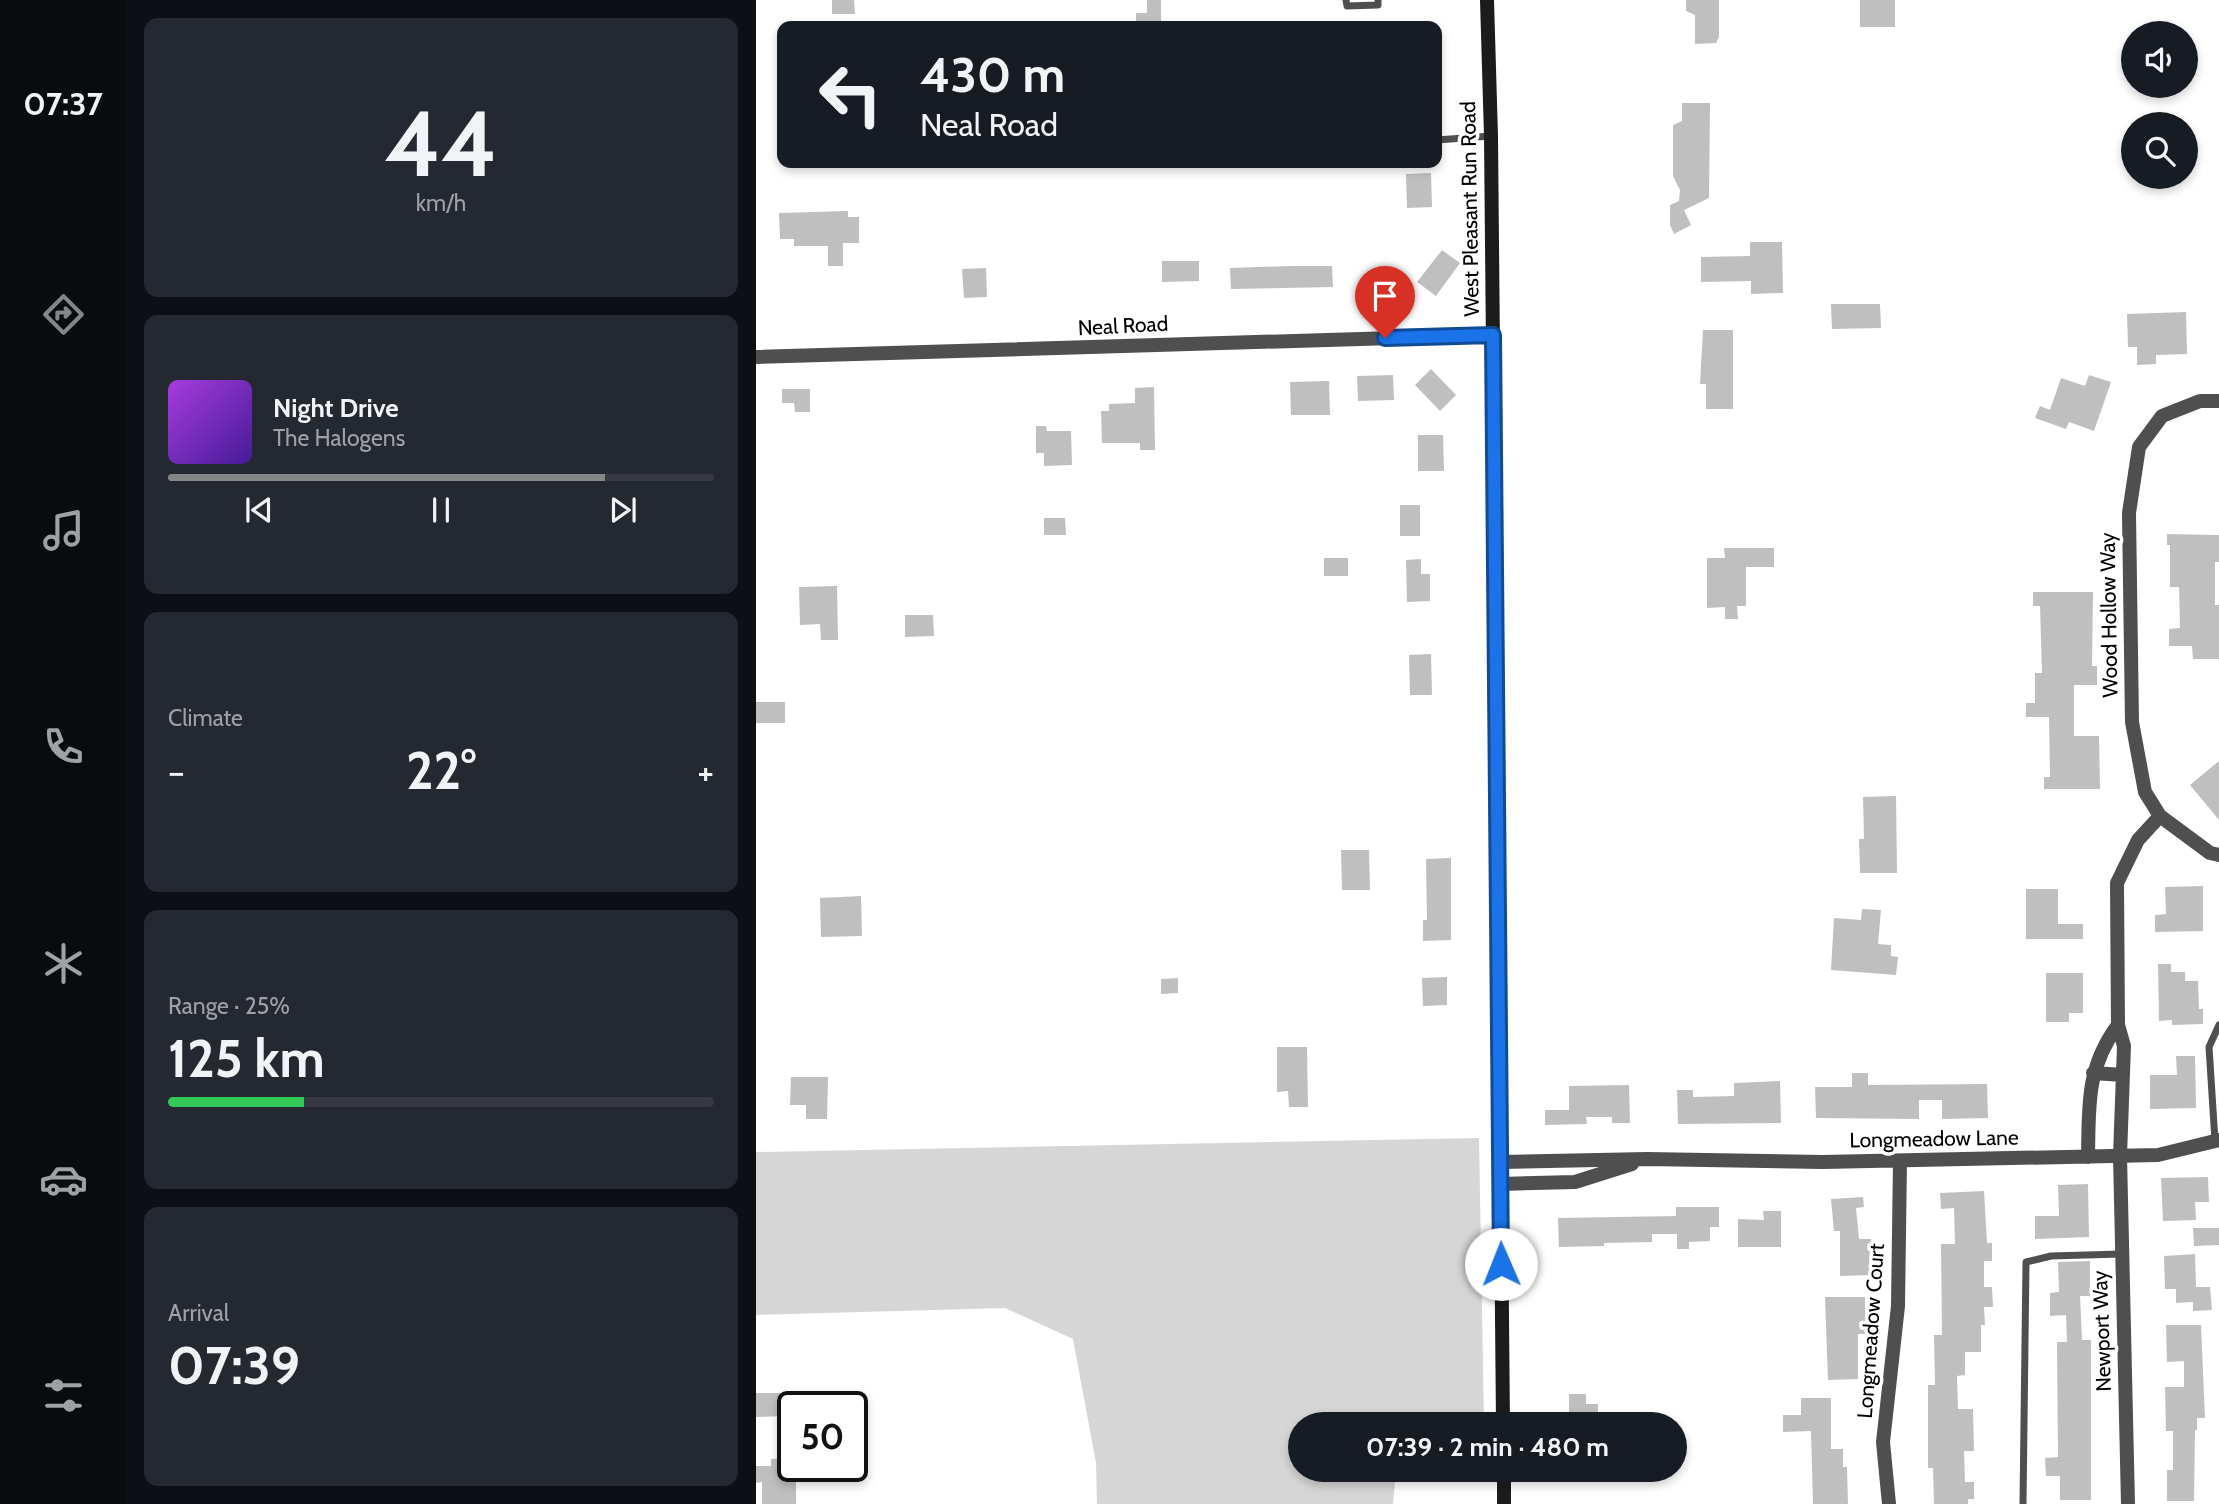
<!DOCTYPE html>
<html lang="en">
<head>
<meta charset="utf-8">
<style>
  body { margin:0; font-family:Cabin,sans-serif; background:#242831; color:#f1f3f6; height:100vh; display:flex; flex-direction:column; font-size:26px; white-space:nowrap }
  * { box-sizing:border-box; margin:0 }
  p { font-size:23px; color:#9ea1a6 }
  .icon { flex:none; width:38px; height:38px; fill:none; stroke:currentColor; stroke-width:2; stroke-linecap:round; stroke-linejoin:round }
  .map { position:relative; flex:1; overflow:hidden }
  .drawer { display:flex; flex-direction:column; gap:18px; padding:18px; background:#0d0f14; width:630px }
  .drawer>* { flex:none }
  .guide { position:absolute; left:21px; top:21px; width:665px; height:147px; border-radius:14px; box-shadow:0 4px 10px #0003; background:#171b24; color:#f1f3f6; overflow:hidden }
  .fabs { position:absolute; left:1365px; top:21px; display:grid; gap:14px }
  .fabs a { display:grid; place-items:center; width:77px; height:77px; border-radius:50%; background:#171b24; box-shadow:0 4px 10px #0003; font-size:35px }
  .speed { position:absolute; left:21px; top:1391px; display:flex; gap:14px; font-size:35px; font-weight:700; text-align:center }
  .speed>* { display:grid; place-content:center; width:91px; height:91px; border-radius:50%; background:#171b24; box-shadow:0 4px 10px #0003; line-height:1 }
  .speed .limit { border:4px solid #111; border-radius:10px; background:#fff; color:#111 }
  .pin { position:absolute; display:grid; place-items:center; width:60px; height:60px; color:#fff; margin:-72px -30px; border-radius:50% 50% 50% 0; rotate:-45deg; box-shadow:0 0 7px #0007 }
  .pin .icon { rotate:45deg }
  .me { position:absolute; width:77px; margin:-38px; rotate:359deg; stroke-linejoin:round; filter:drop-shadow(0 0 5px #0008) }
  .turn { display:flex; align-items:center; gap:24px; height:147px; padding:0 28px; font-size:32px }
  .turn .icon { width:91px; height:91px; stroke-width:2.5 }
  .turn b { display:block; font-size:49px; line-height:60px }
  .big { font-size:52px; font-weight:800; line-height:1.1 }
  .drawer .widget { flex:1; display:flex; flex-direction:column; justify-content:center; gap:10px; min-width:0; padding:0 24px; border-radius:14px; background:#242831 }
  .drawer .dial { align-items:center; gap:0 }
  .dial b { font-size:91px; line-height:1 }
  .song { display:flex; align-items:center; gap:21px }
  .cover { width:84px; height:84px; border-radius:10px; background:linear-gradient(135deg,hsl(280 70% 55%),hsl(260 70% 35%)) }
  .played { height:7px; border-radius:4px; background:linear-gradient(90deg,#858687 80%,#363941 80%) }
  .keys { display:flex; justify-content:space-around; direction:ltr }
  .heat { display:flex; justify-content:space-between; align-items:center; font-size:38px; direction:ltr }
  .charge { height:10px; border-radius:5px; background:linear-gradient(90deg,#34c759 25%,#363941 0) }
  .trip { position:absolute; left:532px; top:1412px; width:399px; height:70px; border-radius:35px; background:#171b24; box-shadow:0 4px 10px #0003; font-weight:800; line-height:70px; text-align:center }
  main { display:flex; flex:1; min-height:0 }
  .tabs { display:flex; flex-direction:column; width:126px; justify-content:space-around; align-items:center; background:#090b0e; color:#9ea1a6 }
  .tabs .icon { width:49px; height:49px }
  .tabs .on { color:#858687 }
  .tabs b { font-size:32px; color:#f1f3f6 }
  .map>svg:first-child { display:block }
  .green { fill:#d6d6d6 }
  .building { fill:#bfbfbf }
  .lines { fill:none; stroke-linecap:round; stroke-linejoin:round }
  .lane { stroke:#4f4f4f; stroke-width:7 }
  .street { stroke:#4f4f4f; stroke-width:14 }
  .secondary { stroke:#1c1c1c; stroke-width:14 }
  .route-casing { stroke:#114b97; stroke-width:18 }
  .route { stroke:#1a73e8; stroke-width:12 }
  .labels { text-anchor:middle; stroke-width:7; stroke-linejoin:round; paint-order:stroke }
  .street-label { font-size:21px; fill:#000; stroke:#fff }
</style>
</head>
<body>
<main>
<nav class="tabs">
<b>07:37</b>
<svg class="icon on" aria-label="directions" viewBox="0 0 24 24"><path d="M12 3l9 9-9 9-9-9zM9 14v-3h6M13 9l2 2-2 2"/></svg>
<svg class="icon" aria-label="music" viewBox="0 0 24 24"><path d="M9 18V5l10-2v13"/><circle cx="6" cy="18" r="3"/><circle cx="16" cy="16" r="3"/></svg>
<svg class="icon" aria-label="phone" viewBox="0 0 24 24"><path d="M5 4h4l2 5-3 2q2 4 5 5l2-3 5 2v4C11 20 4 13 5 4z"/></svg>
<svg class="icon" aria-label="climate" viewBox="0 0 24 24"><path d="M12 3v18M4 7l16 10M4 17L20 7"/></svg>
<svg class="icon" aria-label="car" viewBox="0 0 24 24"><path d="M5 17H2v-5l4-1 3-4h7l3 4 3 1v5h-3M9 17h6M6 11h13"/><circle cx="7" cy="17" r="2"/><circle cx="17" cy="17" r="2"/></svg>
<svg class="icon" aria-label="filters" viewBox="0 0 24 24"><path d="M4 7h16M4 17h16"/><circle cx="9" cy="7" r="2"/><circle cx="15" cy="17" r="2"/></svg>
</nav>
<section class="drawer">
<div class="widget dial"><b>44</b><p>km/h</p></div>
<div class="widget">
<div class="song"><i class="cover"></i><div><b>Night Drive</b><p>The Halogens</p></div></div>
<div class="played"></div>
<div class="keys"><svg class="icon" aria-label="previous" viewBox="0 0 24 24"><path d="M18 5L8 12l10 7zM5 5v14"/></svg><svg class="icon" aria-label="pause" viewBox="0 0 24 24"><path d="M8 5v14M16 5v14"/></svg><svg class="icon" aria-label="next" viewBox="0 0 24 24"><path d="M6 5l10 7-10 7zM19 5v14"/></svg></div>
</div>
<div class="widget"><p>Climate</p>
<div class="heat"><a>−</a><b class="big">22°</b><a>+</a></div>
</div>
<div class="widget"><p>Range · 25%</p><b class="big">125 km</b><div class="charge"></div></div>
<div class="widget"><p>Arrival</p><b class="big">07:39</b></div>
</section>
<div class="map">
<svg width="1463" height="1504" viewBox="0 0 1463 1504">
  <rect width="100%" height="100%" fill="#fff"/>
  <path class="green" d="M723,1138l5,286h-184v46h96l-3,34h-296l-1,-41 -23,-124 -68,-31 -249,7v-163z"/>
  <path class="building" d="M76,0h22l1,14h-23z
    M391,0h14v26h-25v-13h11z
    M930,0h33v37l-3,6 -21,1v-29l-9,-4z
    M1104,0h35v27h-35z
    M926,103h28l-1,95 -25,12 7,15 -17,9 -4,-9v-20l9,-4 1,-11 -7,-14v-51l9,-4z
    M675,173l1,34 -25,1 -1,-34z
    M92,211v6h11v26h-16v23h-15v-20h-34v-7h-14l-1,-26z
    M994,242h32l1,51 -32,1v-13l-50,1v-25l49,-1z
    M686,250l18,13 -24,33 -19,-14z
    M406,261h37v20l-37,1z
    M535,266h41l1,21 -102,2 -1,-21z
    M230,268l1,29 -23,1 -2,-29z
    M1075,304h49l1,24 -49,1z
    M1430,312l1,42 -31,1v9l-19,1v-18h-9l-1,-33z
    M947,330h30v79h-27v-25h-6z
    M675,369l25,26 -16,16 -25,-26z
    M637,375l1,25 -36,1 -1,-25z
    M1333,375l22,7 -17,49 -25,-9 -3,7 -31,-11 5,-12 10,4 11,-32 24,8z
    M573,381l1,34h-39l-1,-33z
    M398,387l1,63h-15v-7h-38l-1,-32h8v-7l26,-1v-15z
    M26,389h28v23h-15l-1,-9h-12z
    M280,426h10l1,5h24l1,34 -28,1v-13h-8z
    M662,435h25l1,36h-26z
    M644,505h20v31h-20z
    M288,518h21l1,17h-22z
    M1411,534l52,1v27h-4v43h4v54h-26l-1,-13h-23v-17l11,-1 -1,-41h-9v-42h-3z
    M968,548h50v19h-28v39h-9l1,13h-13v-12l-18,1v-50h18z
    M568,558h24v18h-24z
    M665,559v15h9v27l-23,1 -1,-42z
    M81,586l1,54h-17l-1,-16 -20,1 -1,-38z
    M1277,592h60l-1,74h5v19h-23v51h25l1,53h-56v-12h6l-1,-60h-23v-14h9v-30h7l-2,-67h-7z
    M149,615h28l1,21 -29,1z
    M675,654l1,41h-22l-1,-40z
    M0,702h29v21h-29z
    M1463,761v59l-29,-35z
    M1140,796l1,77h-37l-1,-34h5l-1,-42z
    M585,850h28l1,40h-28z
    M695,858v82l-28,1v-21h4l-1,-61z
    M1447,886v45l-48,1v-17l11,-1 -1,-27z
    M1270,889h32v35h25v15h-57z
    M105,896l1,40 -41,1 -1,-39z
    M1106,909l19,1 -3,34 13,1v11l7,1 -2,18 -65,-5 3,-52 27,2z
    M1402,964h13v8h14v9h13l1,28h4v15l-31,1v-5l-13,1z
    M1290,973h37v40h-14v9h-23z
    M691,977v28l-24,1 -1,-28z
    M422,978v15l-17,1v-15z
    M521,1047h30l1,60h-19l-1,-16 -11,1z
    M1420,1056h19l1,52 -46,1v-34h27z
    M1096,1073h16v12l119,-1 1,34 -46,1v-19h-23v19l-103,-1 -1,-31h37z
    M35,1077h37l-1,42h-21v-14h-16z
    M1024,1081l1,42 -103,1 -1,-34h16v7l41,-1v-13z
    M873,1085l1,38h-18v-6h-26l1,7 -42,1v-15h24v-24z
    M1452,1177l1,25h-14l1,18 -33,1 -2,-43z
    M1332,1184l1,53 -54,2v-23h24l-1,-31z
    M1228,1191l3,52h5v18h-8v26h8l1,20h-9l1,18h-4v27h-16v23l-8,1 1,33h15l1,42h-10l1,31h9v17h-6v5h-34l-1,-36h-5v-83h7l-1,-50h8l-1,-91h14l-1,-36 -13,1 -1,-16z
    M1107,1197l1,10 -8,1 3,31h12l1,36 -32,1v-45h-6l-3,-32z
    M920,1207h43v20h-9v14l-21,1v7h-12v-15h-25v8l-48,1v3l-45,1 -1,-29 118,-2z
    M1007,1211h18v36h-43v-28l26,1z
    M1437,1228h26v17l-25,1z
    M1439,1254l1,33h14l2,23 -19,1v-9l-17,1v-14h-11l-1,-33z
    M1334,1261v35h-10l2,44h9v160h-31v-24h-14l-1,-18 13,-1 -1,-115h10l-1,-27 -16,1v-23l9,-1 -1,-30z
    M1069,1297h40v37h-7v45l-30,1z
    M1410,1325h35l4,93h-8v12h-2l-1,71h-27v-31h6v-39h-7l-1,-44h19v-26l-17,1z
    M0,1393h34v23l-34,1z
    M813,1394h17v10h12v20h-29z
    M1045,1398h30v51h12v18h4l1,37h-35l-2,-73 -28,1v-17h18z
    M37,1458v8h3v38h-34v-22l-6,1v-17h15v-7z"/>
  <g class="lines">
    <path class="lane" d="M590,0l1,6 31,-1v-5
      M681,140l54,-4
      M1459,1141l-6,-94 10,-22
      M1267,1504l3,-242 25,-6 70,-2"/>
    <path class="street" d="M0,357l737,-22
      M1463,401h-19l-38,15 -23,31 -10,66 3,209 13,70 15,24 50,37 9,2
      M1362,1025l-1,-142 21,-43 22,-24
      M1337,1073l30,2
      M1332,1157c1,-51 -2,-89 30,-132l6,21 -4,110 8,348
      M744,1162l147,-3 176,3 335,-7 61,-15
      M744,1184l75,-2 57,-18
      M1133,1504l-6,-62 15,-136 2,-145"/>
    <path class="secondary" d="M731,0l4,136 12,1288
      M748,1470v34"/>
  </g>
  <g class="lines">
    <g class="route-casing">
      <path id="route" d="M629,338l108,-3 8,929"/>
    </g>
    <use href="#route" class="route"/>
  </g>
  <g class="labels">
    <g class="street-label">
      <text transform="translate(714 209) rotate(-91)" y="7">West Pleasant Run Road</text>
      <text transform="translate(367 326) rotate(-3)" y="7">Neal Road</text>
      <text transform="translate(1353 615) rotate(-91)" y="7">Wood Hollow Way</text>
      <text transform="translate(1178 1139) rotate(-1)" y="7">Longmeadow Lane</text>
      <text transform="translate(1115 1331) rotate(-86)" y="7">Longmeadow Court</text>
      <text transform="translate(1346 1331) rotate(-92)" y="7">Newport Way</text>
    </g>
  </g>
</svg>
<div class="fabs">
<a><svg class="icon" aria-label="sound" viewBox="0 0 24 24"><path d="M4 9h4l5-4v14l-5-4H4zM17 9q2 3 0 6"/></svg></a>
<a><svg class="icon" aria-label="search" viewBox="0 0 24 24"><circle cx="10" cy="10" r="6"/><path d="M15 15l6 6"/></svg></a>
</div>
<div class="speed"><div class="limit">50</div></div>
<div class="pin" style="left:629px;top:338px;background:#d93025"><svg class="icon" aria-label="arrive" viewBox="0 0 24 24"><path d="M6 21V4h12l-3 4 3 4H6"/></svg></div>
<svg class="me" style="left:745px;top:1264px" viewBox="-20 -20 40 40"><circle r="19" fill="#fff"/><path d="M0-13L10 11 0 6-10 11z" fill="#1a73e8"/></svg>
<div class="trip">07:39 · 2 min · 480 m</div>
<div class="guide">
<div class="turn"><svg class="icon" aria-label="left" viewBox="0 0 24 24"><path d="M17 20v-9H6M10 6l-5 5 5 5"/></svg><div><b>430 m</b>Neal Road</div></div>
</div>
</div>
</main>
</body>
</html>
